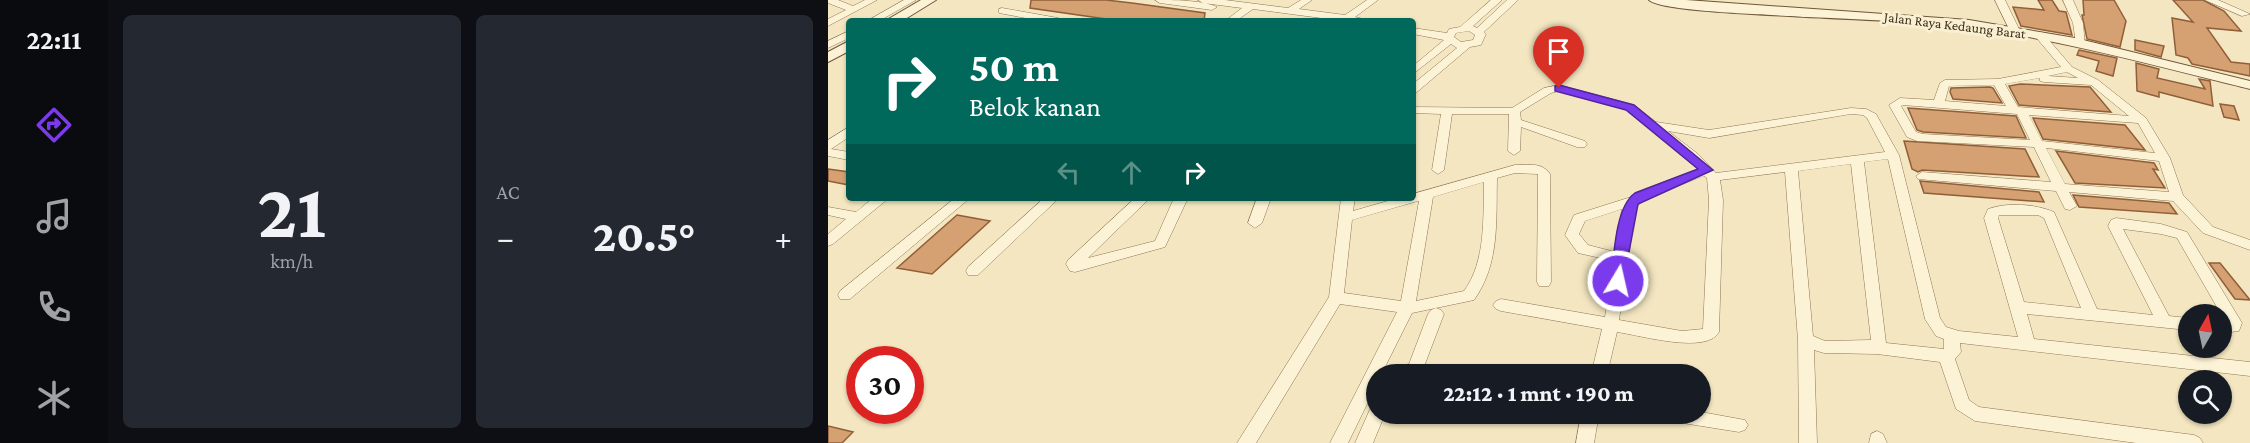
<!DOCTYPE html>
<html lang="id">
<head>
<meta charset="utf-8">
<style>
  body { margin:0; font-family:"Crimson Pro",serif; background:#242831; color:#f1f3f6; height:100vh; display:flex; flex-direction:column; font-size:22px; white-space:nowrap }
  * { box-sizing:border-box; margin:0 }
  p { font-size:20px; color:#9ea1a6 }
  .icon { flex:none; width:33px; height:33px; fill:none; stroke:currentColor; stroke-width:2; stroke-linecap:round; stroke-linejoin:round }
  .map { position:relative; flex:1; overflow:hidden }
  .panel { display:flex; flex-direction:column; gap:15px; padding:15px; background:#0d0f14; width:720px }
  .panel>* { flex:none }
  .banner { position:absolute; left:18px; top:18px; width:570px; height:183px; border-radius:6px; box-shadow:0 2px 4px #0004; background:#00695c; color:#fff; overflow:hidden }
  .needle { width:39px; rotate:9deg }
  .controls { position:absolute; left:1350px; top:304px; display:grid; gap:12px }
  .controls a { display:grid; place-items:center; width:54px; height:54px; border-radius:50%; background:#171b24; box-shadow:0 2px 4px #0004; font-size:30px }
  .speed { position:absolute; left:18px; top:346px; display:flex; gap:12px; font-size:30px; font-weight:700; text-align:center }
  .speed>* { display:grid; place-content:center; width:78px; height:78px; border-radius:50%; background:#171b24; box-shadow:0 2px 4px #0004; line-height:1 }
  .speed .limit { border:9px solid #d22; background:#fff; color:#111 }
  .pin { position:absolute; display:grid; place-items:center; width:51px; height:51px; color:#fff; margin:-62px -26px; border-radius:50% 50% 50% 0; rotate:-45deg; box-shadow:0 0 6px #0007 }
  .pin .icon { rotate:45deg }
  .me { position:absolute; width:66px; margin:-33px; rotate:9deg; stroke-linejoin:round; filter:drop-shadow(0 0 4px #0008) }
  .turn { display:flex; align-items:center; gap:21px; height:126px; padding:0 24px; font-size:27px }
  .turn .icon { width:78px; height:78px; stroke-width:2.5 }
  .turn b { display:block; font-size:42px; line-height:51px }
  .lanes { display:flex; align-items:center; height:57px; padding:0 24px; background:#0003; justify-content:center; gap:30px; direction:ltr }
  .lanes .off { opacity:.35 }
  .big { font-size:45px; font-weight:800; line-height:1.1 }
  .panel .card { flex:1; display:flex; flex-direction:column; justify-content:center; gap:9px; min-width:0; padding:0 21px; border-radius:9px; background:#242831 }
  .panel .dial { align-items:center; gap:0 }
  .dial b { font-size:78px; line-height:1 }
  .heat { display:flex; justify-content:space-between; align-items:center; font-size:33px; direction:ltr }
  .panel .tiles { flex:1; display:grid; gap:15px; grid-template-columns:repeat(2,1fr) }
  .trip { position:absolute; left:538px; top:364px; width:345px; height:60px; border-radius:30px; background:#171b24; box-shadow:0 2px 4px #0004; font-weight:800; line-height:60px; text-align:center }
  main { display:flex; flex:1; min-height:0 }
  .menu { display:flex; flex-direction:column; width:108px; justify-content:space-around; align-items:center; background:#090b0e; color:#9ea1a6 }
  .menu .icon { width:42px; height:42px }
  .menu .on { color:#7c3aed }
  .menu b { font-size:27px; color:#f1f3f6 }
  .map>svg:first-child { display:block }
  .building { fill:#d5a072; stroke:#905f39; stroke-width:1.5 }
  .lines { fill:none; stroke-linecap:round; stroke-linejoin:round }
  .street-casing { stroke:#8e7656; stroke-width:1 }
  .secondary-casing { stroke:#705739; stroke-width:2 }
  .street { fill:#fcf2d5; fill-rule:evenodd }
  .secondary { fill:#fcf2d5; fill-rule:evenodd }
  .route { fill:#7c3aed; stroke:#51269a; stroke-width:1.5 }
  .labels { text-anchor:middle; stroke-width:6; stroke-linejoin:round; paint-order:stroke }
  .far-street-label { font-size:14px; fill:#3c2d1c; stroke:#f9efd1 }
</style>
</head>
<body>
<main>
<nav class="menu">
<b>22:11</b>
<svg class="icon on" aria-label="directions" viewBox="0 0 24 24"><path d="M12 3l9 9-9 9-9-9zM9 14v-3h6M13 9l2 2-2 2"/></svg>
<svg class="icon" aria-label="music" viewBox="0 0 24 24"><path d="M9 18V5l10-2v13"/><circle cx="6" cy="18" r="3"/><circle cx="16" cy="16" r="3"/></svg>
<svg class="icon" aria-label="phone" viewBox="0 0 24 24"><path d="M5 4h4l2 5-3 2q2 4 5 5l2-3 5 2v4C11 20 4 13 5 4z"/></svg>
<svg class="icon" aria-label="climate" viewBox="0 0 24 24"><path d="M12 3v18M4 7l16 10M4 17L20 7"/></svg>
</nav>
<section class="panel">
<div class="tiles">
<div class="card dial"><b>21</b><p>km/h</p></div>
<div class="card"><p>AC</p>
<div class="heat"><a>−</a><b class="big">20.5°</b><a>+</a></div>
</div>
</div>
</section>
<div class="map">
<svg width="1422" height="443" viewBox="0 0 1422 443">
  <rect width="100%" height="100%" fill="#f3e6c0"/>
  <path class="building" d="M203,0h75l26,3 73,10 -1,8h-101l3,-2 -76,-11z
    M1210,0h14l7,11 7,1 6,23 -51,-9 -8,-19 31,3z
    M1255,0h31l12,21 -6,26 -33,-8 -5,-24h2z
    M1345,0h30l21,11 17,20 -34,-3 24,34 19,2v12l-58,-12 -4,-6 -12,-3 -4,-37 21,4z
    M1307,40l29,6 -3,11 -26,-7z
    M1251,50l38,8 -4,18 -17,-5 3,-10 -22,-6z
    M1308,63l23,6 -2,9 48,11 -6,-10 11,2 3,25 -54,-14v5l-22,-6z
    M1192,84l70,3 21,25 -92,-7 -10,-19z
    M1162,87l3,1 9,15 -49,-4 -3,-7 1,-4z
    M1392,104l14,2 5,14 -15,-3z
    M1080,108l108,8 10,22 -103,-6 -6,-2z
    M1205,118l92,7 20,25 -102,-11z
    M1076,141l121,8 14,28 -117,-7 -4,2 -6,-3z
    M1228,151l98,12 4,7 -5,-1 12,19 -90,-5z
    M0,169l21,3v13l-21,-4z
    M1092,181l119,11 5,10 -120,-9z
    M1245,195l96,8 8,11 -98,-7z
    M129,215l33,6 -58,53 -35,-6z
    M1381,263h11l30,37 -15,-1z
    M0,426l25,6 -11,11h-14z"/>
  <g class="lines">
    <g class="street-casing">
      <path id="street" d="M0,0h10l15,6 12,-6h12l-49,26v-7l18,-9 -18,-7z
        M76,0h12l-37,21h-12z
        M327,0c17,0 48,0 62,7l-5,3 -52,-7z
        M370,0h27l63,8 13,-8h11l-13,9 46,6 22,-15h11l-23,17 17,4h-28l-91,-12 -17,12h-11l17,-13 -39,-5z
        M663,0h11l-29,26 4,2 30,-28h11l-34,32 2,2 -5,11 -11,2 -53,45 -4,1v-9l44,-36 -6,-4 -38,30v-8l31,-26 -31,-6v-6l34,5 2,-4 11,-2zM641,31l6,4 -2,5 -12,2 -7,-5 2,-4z
        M1167,0h10l15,31 -1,2h-8z
        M1235,0h10l10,23 2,23h-8l-1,-2 -3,-21z
        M1377,0h13l32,14 -8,2z
        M174,8l56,10 5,3h-21l-43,-8v-4z
        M21,31v7l-21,10v-7z
        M1211,32l4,1 29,34 26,13 48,38 24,40 13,37 30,32 37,13v10l-47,-17 -30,-32 -104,-9 8,14 -7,4 -5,-1 -9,-18 -138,-12 -2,-3 6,-4 129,10 -17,-35 -117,-6 -10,-4 -18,-32 11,-7 34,2 6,-17 5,-3 53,-1 63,-12 -27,-32zM1239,72l11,6 -30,-2zM1212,78v3l4,1 47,3 38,31 -111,-9 -13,-23zM1166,85l12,21 -61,-5 4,-15zM1075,105l114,9 13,26 -107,-6 -7,-2 -15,-26zM1201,115l109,8 17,30 -113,-12zM1218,148l113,13 10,31 -104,-8z
        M731,85l75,20 22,17 53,8 142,-22 15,1 10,5 23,41 41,163 6,9 13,4 59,6 -34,-119 4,-9c20,-7 47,-5 66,3l43,97 56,6 -45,-89 3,-6 5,-2 45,6 26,8 55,91 -3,8 -17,2v-12h3l-48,-83 -16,-4 -38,-5 46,87 19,2v12l-161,-16 7,25 216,23v14l-290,-33 1,9 -6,7 14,41 10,7 215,28 6,3 3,5h-67l-161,-22 -19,-12 -16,-47 -63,-8 -53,-1 -10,-3 3,93h-18l-1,-103 -13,-168 -65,8 3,20 -4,132c-12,23 -80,3 -102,0l-10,43h-16l11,-46 -101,-18 -5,-2 -3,-4 3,-4 5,-2 104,18 9,-56 -36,-8 -13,-18 9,-20 57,-18 4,-4 63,-24 -72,-60 -67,-18 -8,2 -31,19 1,8 64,21 2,3 -2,3h-8l-56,-20 -1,24 -6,4 -6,-4 1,-37h-57l-8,56 -6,4 -6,-4 9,-56 -28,-1v-6l99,1 32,-20zM1023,114l12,1 4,3 18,34 -169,21 -18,-19 -30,-23 41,7zM1060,159l37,160 11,17 8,3v10l-58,-6 -22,-181zM1023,164l20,176 -46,1 -12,-5 -15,-165zM876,176l3,2 2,22 -6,129 -21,2 -63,-11 16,-112 10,-9zM794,209l-7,43 -27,-7 -9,-11 6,-13zM1171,215h39l6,3 37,90 -57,-6 -26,-84z
        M21,127v10l-18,12 18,3v8l-21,-4v-16z
        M687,165c14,0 27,-3 35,9l1,108 -2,4h-10l-2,-4 1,-108 -23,-1 -18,5c-1,42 3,86 -23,122l-62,13 -31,62h-4v9l-29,59h-18l67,-131 -57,-8 -84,139h-19l92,-146 12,-99h14l-2,13 45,-13h15v-4zM656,182c-1,36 2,79 -20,109l-48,10 17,-104zM590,201h1l-18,100 -57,-8 8,-73z
        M45,198h16l-56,46 -5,2v-12l18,-15 -18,-4v-8l28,5z
        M127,198h15l-120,101h-10l-2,-4 2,-4z
        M216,198h15l-81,77h-10l-2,-4 2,-4z
        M307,198h15l-62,60 67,-17 19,-43h14l-23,49 -90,25 -5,-1 -4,-7 2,-4z
        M429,198h14l-9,25 -7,5 -7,-5z
        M608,308l5,2 3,4 -19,50 24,6 2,5h-63l6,-8 15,-3 19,-50 3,-4z
        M549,405v9h8l-12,29h-18l16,-36z
        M873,412l44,8 3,5 -3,5 -6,2 -69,-11 -6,-2 -3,-5h40z
        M753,414h18l-5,29h-18z
        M1049,431l6,3 4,9h-18l2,-9z"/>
    </g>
    <g class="secondary-casing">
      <path id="secondary" d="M93,0h15l-34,21h-17z
        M821,0h37l283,20 106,18 175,43v8c-81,-20 -162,-42 -244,-56 -66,-11 -133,-13 -200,-16 -24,-2 -145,-5 -157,-17z
        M21,41v10l-21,11v-10z"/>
    </g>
    <use href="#street" class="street"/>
    <use href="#secondary" class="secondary"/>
  </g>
  <path class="route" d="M731,85l75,20 79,65 -75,34 -15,80h-10l-2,-3c3,-25 4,-74 24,-88l63,-24 -72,-59 -71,-19v-5z"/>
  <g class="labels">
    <g class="far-street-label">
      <text transform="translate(1127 25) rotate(7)" y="5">Jalan Raya Kedaung Barat</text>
    </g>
  </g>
</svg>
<div class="controls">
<a><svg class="needle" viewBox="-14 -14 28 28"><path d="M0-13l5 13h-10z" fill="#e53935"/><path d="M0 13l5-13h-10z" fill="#9ea1a6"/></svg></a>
<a><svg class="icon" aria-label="search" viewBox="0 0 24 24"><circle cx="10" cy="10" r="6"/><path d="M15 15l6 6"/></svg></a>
</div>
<div class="speed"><div class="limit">30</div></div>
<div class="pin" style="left:731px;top:88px;background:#d93025"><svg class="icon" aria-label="arrive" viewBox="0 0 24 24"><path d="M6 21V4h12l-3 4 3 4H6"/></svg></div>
<svg class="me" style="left:790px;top:281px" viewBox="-20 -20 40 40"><circle r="17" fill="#7c3aed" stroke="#fff" stroke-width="3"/><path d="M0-11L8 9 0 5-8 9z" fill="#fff"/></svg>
<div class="trip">22:12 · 1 mnt · 190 m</div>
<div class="banner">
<div class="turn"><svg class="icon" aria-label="right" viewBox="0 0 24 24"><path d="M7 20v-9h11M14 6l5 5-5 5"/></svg><div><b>50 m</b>Belok kanan</div></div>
<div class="lanes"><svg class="icon off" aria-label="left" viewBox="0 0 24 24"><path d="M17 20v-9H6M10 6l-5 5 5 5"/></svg><svg class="icon off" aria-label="ahead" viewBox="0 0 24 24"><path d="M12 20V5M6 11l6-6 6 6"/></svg><svg class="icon" aria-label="right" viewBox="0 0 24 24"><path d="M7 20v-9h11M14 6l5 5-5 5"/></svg></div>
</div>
</div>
</main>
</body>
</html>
